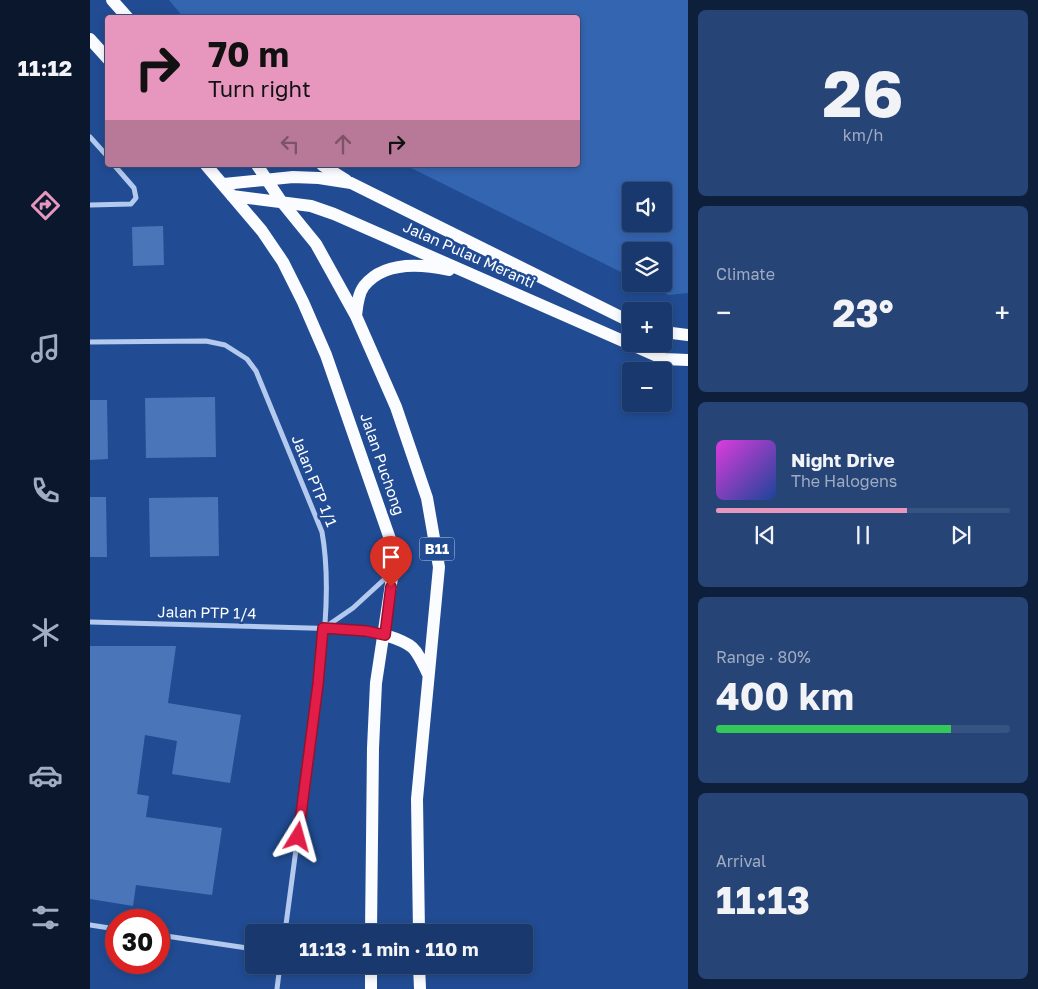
<!DOCTYPE html>
<html lang="en">
<head>
<meta charset="utf-8">
<style>
  body { margin:0; font-family:"Golos Text",sans-serif; background:#264476; color:#f1f3f6; height:100vh; display:flex; flex-direction:column; font-size:19px; white-space:nowrap }
  * { box-sizing:border-box; margin:0 }
  p { font-size:16px; color:#9facc2 }
  .icon { flex:none; width:28px; height:28px; fill:none; stroke:currentColor; stroke-width:2; stroke-linecap:round; stroke-linejoin:round }
  .map { position:relative; flex:1; overflow:hidden }
  .side { display:flex; flex-direction:column; gap:10px; padding:10px; background:#0e1f3c; width:350px }
  .side>* { flex:none }
  .banner { position:absolute; left:15px; top:15px; width:475px; height:152px; border-radius:5px; box-shadow:0 2px 8px #0003,0 0 0 1px #375381; background:#e797bd; color:#111; overflow:hidden }
  .controls { position:absolute; left:532px; top:182px; display:grid; gap:10px }
  .controls a { display:grid; place-items:center; width:50px; height:50px; border-radius:5px; background:#19396e; box-shadow:0 2px 8px #0003,0 0 0 1px #375381; font-size:25px }
  .speed { position:absolute; left:15px; top:909px; display:flex; gap:10px; font-size:25px; font-weight:700; text-align:center }
  .speed>* { display:grid; place-content:center; width:65px; height:65px; border-radius:50%; background:#19396e; box-shadow:0 2px 8px #0003,0 0 0 1px #375381; line-height:1 }
  .speed .limit { border:8px solid #d22; background:#fff; color:#111 }
  .pin { position:absolute; display:grid; place-items:center; width:42px; height:42px; color:#fff; margin:-51px -21px; border-radius:50% 50% 50% 0; rotate:-45deg; box-shadow:0 0 5px #0007 }
  .pin .icon { rotate:45deg }
  .me { position:absolute; width:55px; margin:-28px; rotate:8deg; stroke-linejoin:round; filter:drop-shadow(0 0 4px #0008) }
  .turn { display:flex; align-items:center; gap:18px; height:105px; padding:0 20px; font-size:22px }
  .turn .icon { width:65px; height:65px; stroke-width:2.5 }
  .turn b { display:block; font-size:35px; line-height:42px }
  .lanes { display:flex; align-items:center; height:48px; padding:0 20px; background:#0003; justify-content:center; gap:25px; direction:ltr }
  .lanes .off { opacity:.35 }
  .big { font-size:38px; font-weight:700; line-height:1.1 }
  .side .widget { flex:1; display:flex; flex-direction:column; justify-content:center; gap:8px; min-width:0; padding:0 18px; border-radius:8px; background:#264476 }
  .side .dial { align-items:center; gap:0 }
  .dial b { font-size:65px; line-height:1 }
  .song { display:flex; align-items:center; gap:15px }
  .cover { width:60px; height:60px; border-radius:8px; background:linear-gradient(135deg,hsl(300 70% 55%),hsl(220 70% 35%)) }
  .played { height:5px; border-radius:2px; background:linear-gradient(90deg,#e797bd 65%,#375381 65%) }
  .keys { display:flex; justify-content:space-around; direction:ltr }
  .heat { display:flex; justify-content:space-between; align-items:center; font-size:28px; direction:ltr }
  .charge { height:8px; border-radius:4px; background:linear-gradient(90deg,#34c759 80%,#375381 0) }
  .trip { position:absolute; left:155px; top:924px; width:288px; height:50px; border-radius:5px; background:#19396e; box-shadow:0 2px 8px #0003,0 0 0 1px #375381; font-weight:700; line-height:50px; text-align:center }
  main { display:flex; flex:1; min-height:0 }
  .menu { display:flex; flex-direction:column; width:90px; justify-content:space-around; align-items:center; background:#0a172c; color:#9facc2 }
  .menu .icon { width:35px; height:35px }
  .menu .on { color:#e797bd }
  .menu b { font-size:22px; color:#f1f3f6 }
  .map>svg:first-child { display:block }
  .green { fill:#3465b1; fill-rule:evenodd }
  .building { fill:#4a75b9 }
  .lines { fill:none; stroke-linecap:round; stroke-linejoin:round }
  .street { stroke:#b3caee; stroke-width:5 }
  .primary { stroke:#fafcff; stroke-width:12 }
  .route-casing { stroke:#92132f; stroke-width:12 }
  .route { stroke:#e11d48; stroke-width:9 }
  .labels { text-anchor:middle; stroke-width:5; stroke-linejoin:round; paint-order:stroke }
  .shield { fill:#214c93; stroke:#bcc9df; stroke-width:1 }
  .shield-label { font-size:14px; font-weight:bold; fill:#fff }
  .street-label { font-size:15px; fill:#fff; stroke:#214c93 }
</style>
</head>
<body>
<main>
<nav class="menu">
<b>11:12</b>
<svg class="icon on" aria-label="directions" viewBox="0 0 24 24"><path d="M12 3l9 9-9 9-9-9zM9 14v-3h6M13 9l2 2-2 2"/></svg>
<svg class="icon" aria-label="music" viewBox="0 0 24 24"><path d="M9 18V5l10-2v13"/><circle cx="6" cy="18" r="3"/><circle cx="16" cy="16" r="3"/></svg>
<svg class="icon" aria-label="phone" viewBox="0 0 24 24"><path d="M5 4h4l2 5-3 2q2 4 5 5l2-3 5 2v4C11 20 4 13 5 4z"/></svg>
<svg class="icon" aria-label="climate" viewBox="0 0 24 24"><path d="M12 3v18M4 7l16 10M4 17L20 7"/></svg>
<svg class="icon" aria-label="car" viewBox="0 0 24 24"><path d="M5 17H2v-5l4-1 3-4h7l3 4 3 1v5h-3M9 17h6M6 11h13"/><circle cx="7" cy="17" r="2"/><circle cx="17" cy="17" r="2"/></svg>
<svg class="icon" aria-label="filters" viewBox="0 0 24 24"><path d="M4 7h16M4 17h16"/><circle cx="9" cy="7" r="2"/><circle cx="15" cy="17" r="2"/></svg>
</nav>
<div class="map">
<svg width="598" height="989" viewBox="0 0 598 989">
  <rect width="100%" height="100%" fill="#214c93"/>
  <path class="green" d="M79,0h519v293l-19,2 -23,-11h18v-33h-33v26l-226,-112h173v-147h-394zM541,191h33v33h-33z"/>
  <path class="building" d="M73,226l1,39 -31,1 -1,-39z
    M125,397l1,60 -70,1 -1,-60z
    M0,400h17l1,59 -18,1z
    M0,497h16l1,60h-17z
    M128,497l1,59 -69,1 -1,-59z
    M0,646h86l-8,57 73,12 -11,68 -58,-9 5,-33 -32,-6 -8,59 12,2 -3,21 76,11 -10,67 -76,-10 -3,21 -43,-7z"/>
  <g class="lines">
    <path class="street" d="M0,137l18,20
      M0,205l41,-1 5,-6 -2,-10 -20,-23
      M0,342l116,-1 19,4 22,14 9,12 66,161c11,62 -1,135 -10,197 -9,68 -18,136 -27,203
      M0,622l255,7 37,6
      M234,628l29,-20 36,-33
      M0,925l26,4
      M69,935l95,14
      M187,989l3,-24"/>
    <path class="primary" d="M22,0l16,18
      M0,39l18,20
      M116,165l56,66 21,31 20,40 23,53 64,184 3,32 -17,112 -3,65 -2,184
      M167,165l24,36 35,43 40,72 40,91 31,91 12,69 -22,232 2,133
      M232,165l24,15
      M134,184l69,-7 26,1 32,5 280,139
      M142,196l79,10 23,8 330,145 24,1
      M266,316c1,-10 2,-22 8,-30 20,-25 58,-22 85,-16
      M574,332l24,3
      M295,635c29,9 30,12 43,39
      M329,965l1,24
      M281,989v-24"/>
  </g>
  <g class="lines">
    <g class="route-casing">
      <path id="route" d="M208,837l20,-153 5,-56 43,3 19,4 6,-48"/>
    </g>
    <use href="#route" class="route"/>
  </g>
  <g class="labels">
    <rect class="shield" x="329.5" y="537.5" width="35" height="23" rx="4"/>
    <g class="shield-label">
      <text x="347" y="554">B11</text>
    </g>
    <g class="street-label">
      <text transform="translate(379 255) rotate(24)" y="5">Jalan Pulau Meranti</text>
      <text transform="translate(292 464) rotate(71)" y="5">Jalan Puchong</text>
      <text transform="translate(224 481) rotate(68)" y="5">Jalan PTP 1/1</text>
      <text transform="translate(117 613) rotate(1)" y="5">Jalan PTP 1/4</text>
    </g>
  </g>
</svg>
<div class="controls">
<a><svg class="icon" aria-label="sound" viewBox="0 0 24 24"><path d="M4 9h4l5-4v14l-5-4H4zM17 9q2 3 0 6"/></svg></a>
<a><svg class="icon" aria-label="layers" viewBox="0 0 24 24"><path d="M12 4l9 5-9 5-9-5zM3 14l9 5 9-5"/></svg></a>
<a>+</a>
<a>−</a>
</div>
<div class="speed"><div class="limit">30</div></div>
<div class="pin" style="left:301px;top:587px;background:#d93025"><svg class="icon" aria-label="arrive" viewBox="0 0 24 24"><path d="M6 21V4h12l-3 4 3 4H6"/></svg></div>
<svg class="me" style="left:208px;top:837px" viewBox="-20 -20 40 40"><path d="M0-17L14 15 0 8-14 15z" fill="#e11d48" stroke="#fff" stroke-width="4"/></svg>
<div class="trip">11:13 · 1 min · 110 m</div>
<div class="banner">
<div class="turn"><svg class="icon" aria-label="right" viewBox="0 0 24 24"><path d="M7 20v-9h11M14 6l5 5-5 5"/></svg><div><b>70 m</b>Turn right</div></div>
<div class="lanes"><svg class="icon off" aria-label="left" viewBox="0 0 24 24"><path d="M17 20v-9H6M10 6l-5 5 5 5"/></svg><svg class="icon off" aria-label="ahead" viewBox="0 0 24 24"><path d="M12 20V5M6 11l6-6 6 6"/></svg><svg class="icon" aria-label="right" viewBox="0 0 24 24"><path d="M7 20v-9h11M14 6l5 5-5 5"/></svg></div>
</div>
</div>
<section class="side">
<div class="widget dial"><b>26</b><p>km/h</p></div>
<div class="widget"><p>Climate</p>
<div class="heat"><a>−</a><b class="big">23°</b><a>+</a></div>
</div>
<div class="widget">
<div class="song"><i class="cover"></i><div><b>Night Drive</b><p>The Halogens</p></div></div>
<div class="played"></div>
<div class="keys"><svg class="icon" aria-label="previous" viewBox="0 0 24 24"><path d="M18 5L8 12l10 7zM5 5v14"/></svg><svg class="icon" aria-label="pause" viewBox="0 0 24 24"><path d="M8 5v14M16 5v14"/></svg><svg class="icon" aria-label="next" viewBox="0 0 24 24"><path d="M6 5l10 7-10 7zM19 5v14"/></svg></div>
</div>
<div class="widget"><p>Range · 80%</p><b class="big">400 km</b><div class="charge"></div></div>
<div class="widget"><p>Arrival</p><b class="big">11:13</b></div>
</section>
</main>
</body>
</html>
